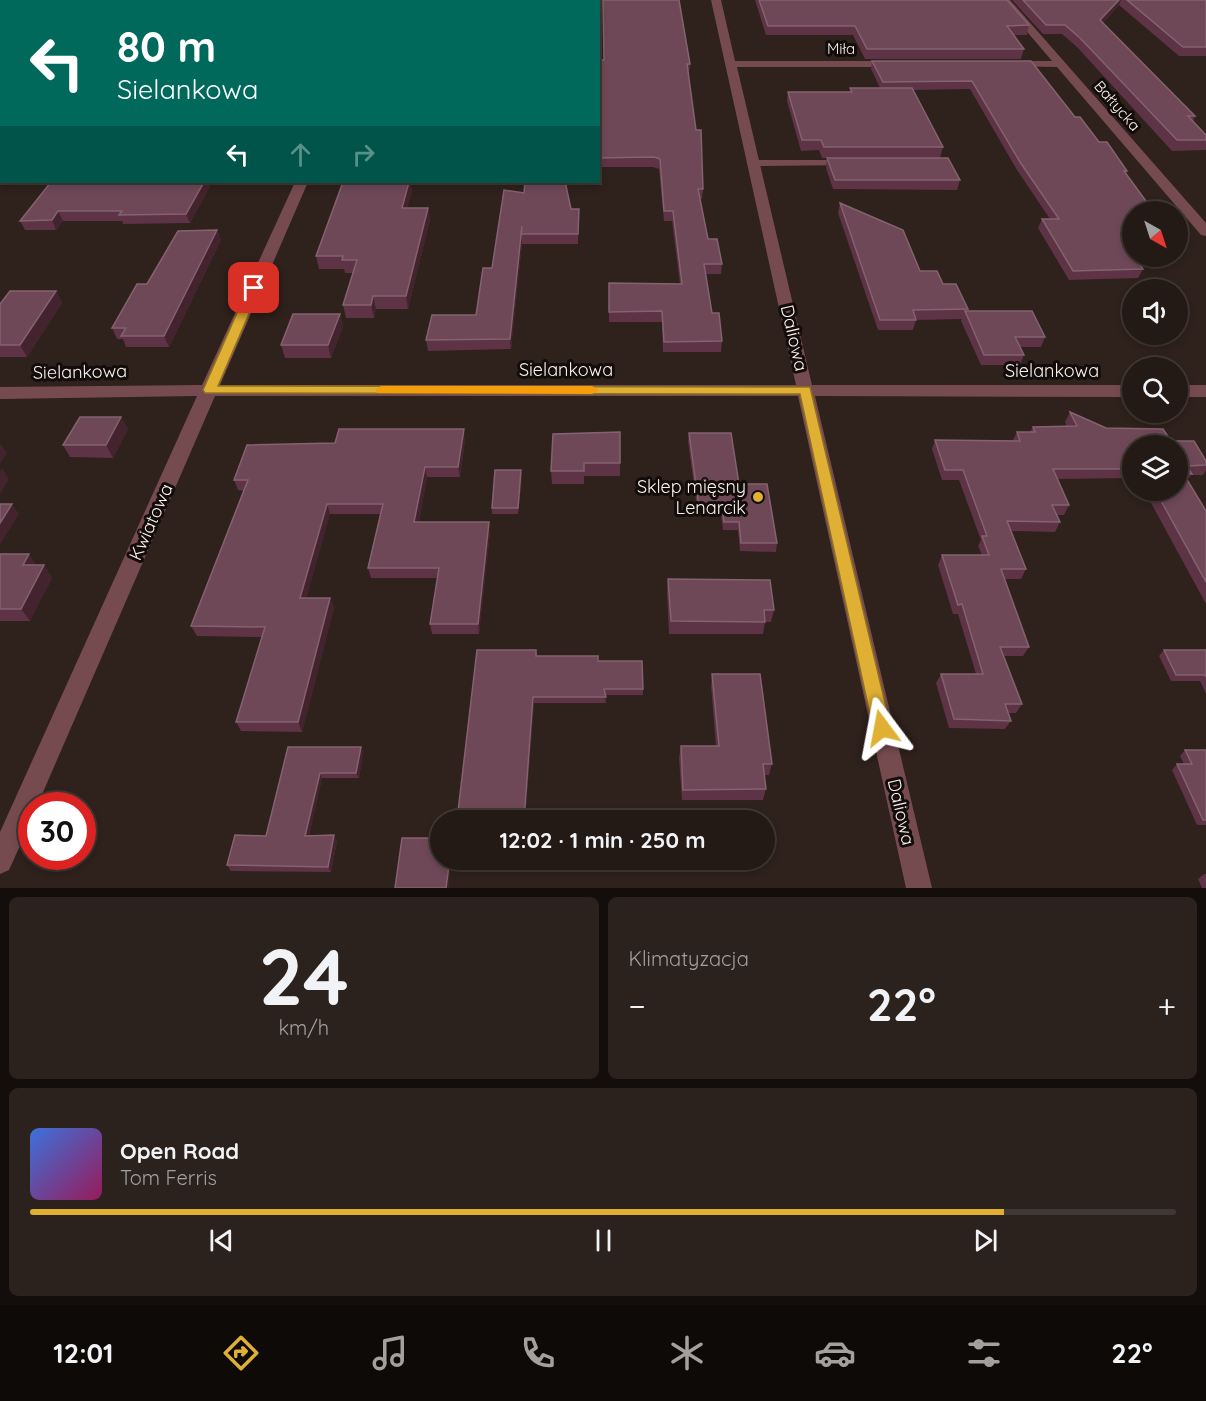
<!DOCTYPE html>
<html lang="pl">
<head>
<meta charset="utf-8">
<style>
  body { margin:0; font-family:Quicksand,sans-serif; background:#2b221e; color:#f1f3f6; height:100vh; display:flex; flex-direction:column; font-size:22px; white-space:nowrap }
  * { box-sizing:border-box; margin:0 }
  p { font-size:20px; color:#a3a0a0 }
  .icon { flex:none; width:33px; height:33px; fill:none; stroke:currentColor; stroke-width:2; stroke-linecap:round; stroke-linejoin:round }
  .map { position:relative; height:888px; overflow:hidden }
  .panel { display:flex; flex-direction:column; gap:9px; padding:9px; background:#130e0c; flex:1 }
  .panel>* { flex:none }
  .banner { position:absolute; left:0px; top:0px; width:600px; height:183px; box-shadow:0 3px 9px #0003,0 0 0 2px #403834; background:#00695c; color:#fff; overflow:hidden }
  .needle { width:39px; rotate:141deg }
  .buttons { position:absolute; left:1122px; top:201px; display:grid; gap:12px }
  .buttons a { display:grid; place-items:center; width:66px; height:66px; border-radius:50%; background:#231915; box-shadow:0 3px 9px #0003,0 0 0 2px #403834; font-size:30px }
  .speed { position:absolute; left:18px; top:792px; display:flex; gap:12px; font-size:30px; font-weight:700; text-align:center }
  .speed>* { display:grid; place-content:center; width:78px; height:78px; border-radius:50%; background:#231915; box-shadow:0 3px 9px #0003,0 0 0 2px #403834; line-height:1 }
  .speed .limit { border:9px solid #d22; background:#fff; color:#111 }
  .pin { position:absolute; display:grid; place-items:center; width:51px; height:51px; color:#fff; margin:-26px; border-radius:12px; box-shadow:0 3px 9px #0006 }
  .me { position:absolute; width:66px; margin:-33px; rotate:347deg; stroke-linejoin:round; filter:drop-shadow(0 0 4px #0008) }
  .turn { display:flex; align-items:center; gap:21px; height:126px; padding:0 18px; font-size:27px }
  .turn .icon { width:78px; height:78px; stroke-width:2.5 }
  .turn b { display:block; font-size:42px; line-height:51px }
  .lanes { display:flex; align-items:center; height:57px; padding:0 18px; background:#0003; justify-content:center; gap:30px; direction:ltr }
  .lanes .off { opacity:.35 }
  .big { font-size:45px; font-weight:700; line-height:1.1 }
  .panel .card { flex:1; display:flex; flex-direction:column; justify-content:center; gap:9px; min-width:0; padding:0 21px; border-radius:9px; background:#2b221e }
  .panel .dial { align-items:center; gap:0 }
  .dial b { font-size:78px; line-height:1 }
  .song { display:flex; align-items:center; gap:18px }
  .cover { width:72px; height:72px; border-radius:9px; background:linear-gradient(135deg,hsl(220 70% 55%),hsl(330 70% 35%)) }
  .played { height:6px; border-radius:3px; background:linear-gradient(90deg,#dfb034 85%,#403834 85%) }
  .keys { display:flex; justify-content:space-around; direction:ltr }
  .heat { display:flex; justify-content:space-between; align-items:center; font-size:33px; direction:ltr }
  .panel .tiles { flex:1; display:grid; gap:9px; grid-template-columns:1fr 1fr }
  .card:last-child { grid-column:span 2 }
  .trip { position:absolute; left:430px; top:810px; width:345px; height:60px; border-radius:30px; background:#231915; box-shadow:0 3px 9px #0003,0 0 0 2px #403834; font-weight:700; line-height:60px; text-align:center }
  .dock { display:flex; height:96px; justify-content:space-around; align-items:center; background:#0e0a08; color:#a3a0a0 }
  .dock .icon { width:42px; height:42px }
  .dock .on { color:#dfb034 }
  .dock b { font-size:27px; color:#f1f3f6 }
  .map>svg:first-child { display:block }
  .forest { fill:#39512a }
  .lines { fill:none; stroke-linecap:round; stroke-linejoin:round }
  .service { fill:#764b50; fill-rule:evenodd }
  .minor { fill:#764b50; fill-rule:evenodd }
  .wall { fill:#5d3345 }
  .shaded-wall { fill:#43232d }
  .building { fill:#6e4857; stroke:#84626f; stroke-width:1.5 }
  .route { fill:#dfb034; stroke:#917222; stroke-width:1.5 }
  .slow { fill:#f59e0b }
  .poi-dot { fill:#dfb034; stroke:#120c0a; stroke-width:2 }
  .labels { text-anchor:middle; stroke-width:6; stroke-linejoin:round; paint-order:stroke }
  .far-street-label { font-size:15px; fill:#fcf2ef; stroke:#120c0a }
  .street-label { font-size:18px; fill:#fcf2ef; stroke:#120c0a }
  .poi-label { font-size:18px; fill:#fcf2ef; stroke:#120c0a; text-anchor:end }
</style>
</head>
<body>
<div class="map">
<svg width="1206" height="888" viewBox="0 0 1206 888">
  <rect width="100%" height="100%" fill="#2f211c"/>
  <path class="forest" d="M0,0h156l-154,2 -2,176z"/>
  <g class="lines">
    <path class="service" d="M848,160l6,3 -2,2 -98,1 -6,-3 6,-3z"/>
    <path class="minor" d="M375,0h10l-11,2z
      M711,0h10l14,61h161l5,3 -5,3h-159l75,318h320v12l-317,-1 117,492h-26l-108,-492h-583l-178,410h-5v13l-23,51 -9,4v-42l197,-436 -197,3v-12l202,-2 93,-203h13l-88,203h576z
      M1000,0h10l196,223v13l-5,-1 -144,-168 -50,-1v-4l4,-1h41z
      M1178,385h28v12h-28z"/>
  </g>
  <path class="wall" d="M755,0h252l22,25 -2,10h-14l11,14 -3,10h-156l-12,-24h-87z
    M1012,0h194v56h-27l-60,-51 -16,18 92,93 -2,5 13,14v15l-34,1 -95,-104 -15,-13h-19z
    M598,60l92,4 -1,9h-1l15,116 -1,10h-2l8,40 14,25 -1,10h-15l6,39 10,28 -1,11h-58l-1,-30h-53v-39l71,1 -8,-63h-8l-5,-52 -6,-2h-55z
    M872,61h159l44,56 52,54 -1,2 6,39v44l11,13 -5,9 -69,2 -31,-52 4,-9h8l-33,-49 -47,-81 -57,1 30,57 -3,11h-118l-3,-8 -18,1 -14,-50 1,-9h62v-4h30l-9,-19z
    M827,158l133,22 -3,10 -124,-1 -7,-21z
    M51,182h158l1,4 -20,37 -67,1 -1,-3h-59l-7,9h-31l-5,-9z
    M343,182h67l2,9 -5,17h21l2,12 -22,89h-32l-2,9h-28l-3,-13 10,-32h-8l-1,-4h-25l-3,-13z
    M525,182h42v8l4,19h8l-1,35h-56v-1l-11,106 -83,2 -2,-11 50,-25 16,-47 32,-75z
    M840,203l80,68 23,13 25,25 -1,2 78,26 -4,10h-21l4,8 -4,10h-39l-20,-44 1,-2 -46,1 -3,10h-35l-40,-117z
    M217,230l4,10 -52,107h-43l-3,-8h-6l-5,-11 35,-44z
    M56,291l6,12 -35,54h-27v-53z
    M340,314l3,12 -12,32h-46l-4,-13z
    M1070,412l36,16 65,13 35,20v9l-3,5h-12l-4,6 19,30v93l-62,-114h34l-46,-44v32l-75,1 12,26 -5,10h-8l4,7 -5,10 -44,-1 15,38 -5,10h-17l25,68 -6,9h-19l18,48 -6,9h-8l3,8 -6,8 -56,-1 -13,-45 5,-9h35l-18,-60h-5l-15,-49 4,-10h40l-4,-9 3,-6 -22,-60h-17l-10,-31 3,-9h78l4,-8h13l3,-5h34l-2,-5z
    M121,417l7,12 -15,29 -43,-1 -7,-12z
    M689,433l50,51 38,59 -1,9 -36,-1 -2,-21h-15l-2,-15h-23l-10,-74z
    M553,434l67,29v13h-36v8h-32l-1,-13z
    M465,440l-5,37h-33l-8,45 71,10 -11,102h-47l-2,-10 7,-46h-66l-3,-10 12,-54h-50l-24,84h24l4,10 -32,124 -61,-1 -5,-9 26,-85 -65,-1 -6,-10 53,-135 -6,-1 -4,-10z
    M522,477l-4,37h-26v-6z
    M0,554l37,11h7l8,13 -22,43h-30z
    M668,579l106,31 -3,12h-6l-2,12h-94l-2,-42z
    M536,650l1,6 61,5 45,28v6h-38l1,8h-72l-9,117z
    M1164,650h42v44l-6,-13h-29l-12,-25z
    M712,674l60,90 -3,11h-5l2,14 -3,11h-81l-3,-42 2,-12h35l-5,-60z
    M288,747h73l2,6 -4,25h-37l-13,58 28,5 -6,31 -100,-1 -4,-6 39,-29z
    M1185,750h21v75h-9l-25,-55 5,-6h7l-4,-8z
    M441,860h81l-1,10h-71z
    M1204,874h2v14h-4l-4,-9z"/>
  <path class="shaded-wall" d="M1119,0h2l-2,5 -22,24 3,-9z
    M204,182h5l1,4 -20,37 -4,-9z
    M409,182h1l2,9 -8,29 -2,-12z
    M428,208l2,12 -22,89 -2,-13z
    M58,211l5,10 -7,9 -4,-10z
    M217,230l4,10 -52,107 -5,-11z
    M521,234l1,9 -11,106 -1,-10z
    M56,291l6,12 -35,54 -7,-12z
    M373,296l3,13 -2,9 -3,-13z
    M340,314l3,12 -12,32 -3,-13z
    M121,417l7,12 -15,29 -7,-13z
    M464,429l1,11 -5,37 -2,-10z
    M0,443l7,10 -7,11z
    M425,467l2,10 -10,56 -3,-11z
    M2,468l7,11 -9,15v-22z
    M521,470l1,7 -4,37v-6z
    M12,504l7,10 -19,31v-22z
    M327,504l3,10 -26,94 -4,-10z
    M489,522l1,10 -11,102 -1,-10z
    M29,554l8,12 -14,-1z
    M44,565l8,13 -22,43 -9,-12z
    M330,598l4,10 -32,124 -4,-10z
    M533,697l1,6 -9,117h-1z
    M361,747l2,6 -4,25 -3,-5z
    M320,773l2,5 -14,63 -3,-5z
    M334,835l3,6 -6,31 -3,-5z
    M449,865l1,5 -1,18h-3z"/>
  <path class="building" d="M199,0h124l-1,2h-124z
    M428,0h40v2h-41z
    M603,0h76l11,64h-3l9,66h5l2,59h-5l10,50h9l5,25h-18l8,49h7l3,28 -58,1 -2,-31 -53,1v-29l73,1 -9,-73h-9l-4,-52 -6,-2 -56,1v-98h6z
    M759,0h248l22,25 -22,1 17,23h-157l-12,-23h-87z
    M1023,0h96l-19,20 95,96h-7l18,19v5h-29l-97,-102 -15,-13h-19z
    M1127,0h79v47h-23z
    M872,61h159l44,56h5l19,25h8l20,29h-3l30,41h-22v35h-5l5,8v1h2l9,13 -70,2 -31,-52h17l-39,-57 -48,-81 -89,1z
    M850,88h62l31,59h-119l-3,-7h-19l-14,-48h64z
    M827,158h121l12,22h-125z
    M51,182h153l-18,32 -67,1 3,-4h-64l-6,9 -32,1z
    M343,182h66l-7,26h26l-22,88h-33l-2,9h-28l14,-45h-15l1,-4h-27z
    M525,182h41v4l5,23h8l-1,25h-57l1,-8 -12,113 -84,1 6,-25h44l7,-47h9l12,-78 20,3z
    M840,203l63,27 17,41h17l6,13h13l12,25 -55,1 3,10h-36z
    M217,230l-53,106h-43l5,-8h-14l25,-44h10l31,-53z
    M10,291h46l-36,54h-20v-41z
    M965,311h67l13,26h-30l9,18h-40z
    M293,314h47l-12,31h-47z
    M1070,412l36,16 57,1 8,12h23l12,20v4l-19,1 5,8 -9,-1 23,38v71l-51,-92h23v-44h-46v23h-79l16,36h-17l8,17 -53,-1 19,48h-25l28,78h-29l22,57h-17l6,17 -57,-2 -13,-45h42l-21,-70 -4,1 -16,-50h47l-7,-19h5l-24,-66h-18l-10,-30 85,1 -3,-9h18l-2,-5 44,-1z
    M80,417h41l-15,28h-43z
    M339,429h125l-6,38h-33l-11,55h75l-11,102h-48l9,-56h-71l15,-64h-56l-27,94h30l-32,124h-62l29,-95 -74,-1 57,-146h-14l13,-35 88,-2z
    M620,432v31h-36v8h-33l2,-37z
    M689,433h42l8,51h28l10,59h-36l-2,-21h-15l-2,-15h-23z
    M495,470h26l-3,38h-26z
    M0,504h12l-12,19z
    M0,554h29l-6,11h21l-23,44h-21z
    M668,579l102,1 4,30h-10l1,12 -94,-1z
    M477,650h59v6h62v5h44l1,28h-39l2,8h-73l-9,123h-67z
    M1164,650h42v27l-1,-2h-29z
    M712,674h48l12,90h-9l3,25 -83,1 -2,-44h38z
    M288,747h73l-5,26h-36l-15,63 29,-1 -6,32 -101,-2 8,-30 31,1z
    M1185,750h21v70h-3l-26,-56h15z
    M402,838h39v22h80v5h-72l-3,23h-51z"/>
  <path class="route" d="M254,285l6,3 -42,98 592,1 81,341 -2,6 -7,3 -6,-3 -3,-6 -73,-334 -595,-1 -2,-3 45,-102z"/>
  <path class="slow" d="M381,386h211l7,4 -7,4 -215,-1 -2,-3z"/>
  <circle class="poi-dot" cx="758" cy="497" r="6"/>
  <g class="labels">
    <g class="far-street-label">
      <text x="841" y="54">Miła</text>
      <text transform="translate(1117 106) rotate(49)" y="5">Bałtycka</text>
    </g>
    <g class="street-label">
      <text transform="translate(794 338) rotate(77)" y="6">Daliowa</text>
      <text x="566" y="376">Sielankowa</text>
      <text x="1052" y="377">Sielankowa</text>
      <text transform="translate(80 372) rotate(-1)" y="6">Sielankowa</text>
      <text transform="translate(151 522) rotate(-66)" y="6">Kwiatowa</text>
      <text transform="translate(901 812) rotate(77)" y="6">Daliowa</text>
    </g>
    <g class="poi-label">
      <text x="746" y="493">Sklep mięsny<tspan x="746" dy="21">Lenarcik</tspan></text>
    </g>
  </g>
</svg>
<div class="buttons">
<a><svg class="needle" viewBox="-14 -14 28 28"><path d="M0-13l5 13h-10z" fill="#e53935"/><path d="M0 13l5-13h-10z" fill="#a3a0a0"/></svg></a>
<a><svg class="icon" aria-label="sound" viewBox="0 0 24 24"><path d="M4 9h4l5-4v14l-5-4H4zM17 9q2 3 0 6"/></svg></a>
<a><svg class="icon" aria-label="search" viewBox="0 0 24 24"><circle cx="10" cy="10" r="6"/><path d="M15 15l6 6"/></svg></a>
<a><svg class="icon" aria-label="layers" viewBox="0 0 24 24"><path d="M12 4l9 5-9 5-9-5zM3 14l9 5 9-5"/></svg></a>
</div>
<div class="speed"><div class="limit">30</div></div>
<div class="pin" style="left:254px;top:288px;background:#d93025"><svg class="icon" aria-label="arrive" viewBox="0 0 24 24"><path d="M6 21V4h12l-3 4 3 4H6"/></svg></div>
<svg class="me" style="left:882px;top:728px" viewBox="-20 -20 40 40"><path d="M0-17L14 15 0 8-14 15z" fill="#dfb034" stroke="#fff" stroke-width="4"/></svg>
<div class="trip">12:02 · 1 min · 250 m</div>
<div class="banner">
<div class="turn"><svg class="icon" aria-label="left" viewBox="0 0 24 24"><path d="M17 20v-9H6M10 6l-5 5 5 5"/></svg><div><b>80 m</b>Sielankowa</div></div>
<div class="lanes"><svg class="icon" aria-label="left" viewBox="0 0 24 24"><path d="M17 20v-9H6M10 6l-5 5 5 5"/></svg><svg class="icon off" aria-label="ahead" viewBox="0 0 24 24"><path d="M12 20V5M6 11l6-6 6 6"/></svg><svg class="icon off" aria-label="right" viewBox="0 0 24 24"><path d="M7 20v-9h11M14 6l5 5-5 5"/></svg></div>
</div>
</div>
<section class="panel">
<div class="tiles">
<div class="card dial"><b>24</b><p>km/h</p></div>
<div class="card"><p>Klimatyzacja</p>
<div class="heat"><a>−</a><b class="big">22°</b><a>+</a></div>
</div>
<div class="card">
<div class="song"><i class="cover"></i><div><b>Open Road</b><p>Tom Ferris</p></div></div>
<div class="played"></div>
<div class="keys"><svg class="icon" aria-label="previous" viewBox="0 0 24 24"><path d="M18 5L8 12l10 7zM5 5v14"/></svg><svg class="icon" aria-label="pause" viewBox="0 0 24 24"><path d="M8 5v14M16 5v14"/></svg><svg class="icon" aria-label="next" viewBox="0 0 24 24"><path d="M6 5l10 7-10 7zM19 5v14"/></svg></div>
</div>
</div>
</section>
<nav class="dock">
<b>12:01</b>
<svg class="icon on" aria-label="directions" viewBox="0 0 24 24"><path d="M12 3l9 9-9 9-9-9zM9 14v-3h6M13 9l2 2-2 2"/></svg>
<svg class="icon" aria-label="music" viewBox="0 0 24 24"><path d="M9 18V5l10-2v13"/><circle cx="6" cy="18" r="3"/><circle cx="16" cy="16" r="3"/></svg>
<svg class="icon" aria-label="phone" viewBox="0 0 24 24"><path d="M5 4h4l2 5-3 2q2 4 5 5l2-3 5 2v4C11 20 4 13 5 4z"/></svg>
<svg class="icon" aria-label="climate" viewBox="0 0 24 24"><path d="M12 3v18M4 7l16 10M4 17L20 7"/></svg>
<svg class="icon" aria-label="car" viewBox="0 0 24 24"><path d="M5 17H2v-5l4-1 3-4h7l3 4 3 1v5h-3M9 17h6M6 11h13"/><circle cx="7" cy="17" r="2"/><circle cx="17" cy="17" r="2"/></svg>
<svg class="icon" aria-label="filters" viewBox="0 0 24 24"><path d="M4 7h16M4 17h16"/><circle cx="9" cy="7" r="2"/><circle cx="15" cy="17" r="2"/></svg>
<b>22°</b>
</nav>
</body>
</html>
